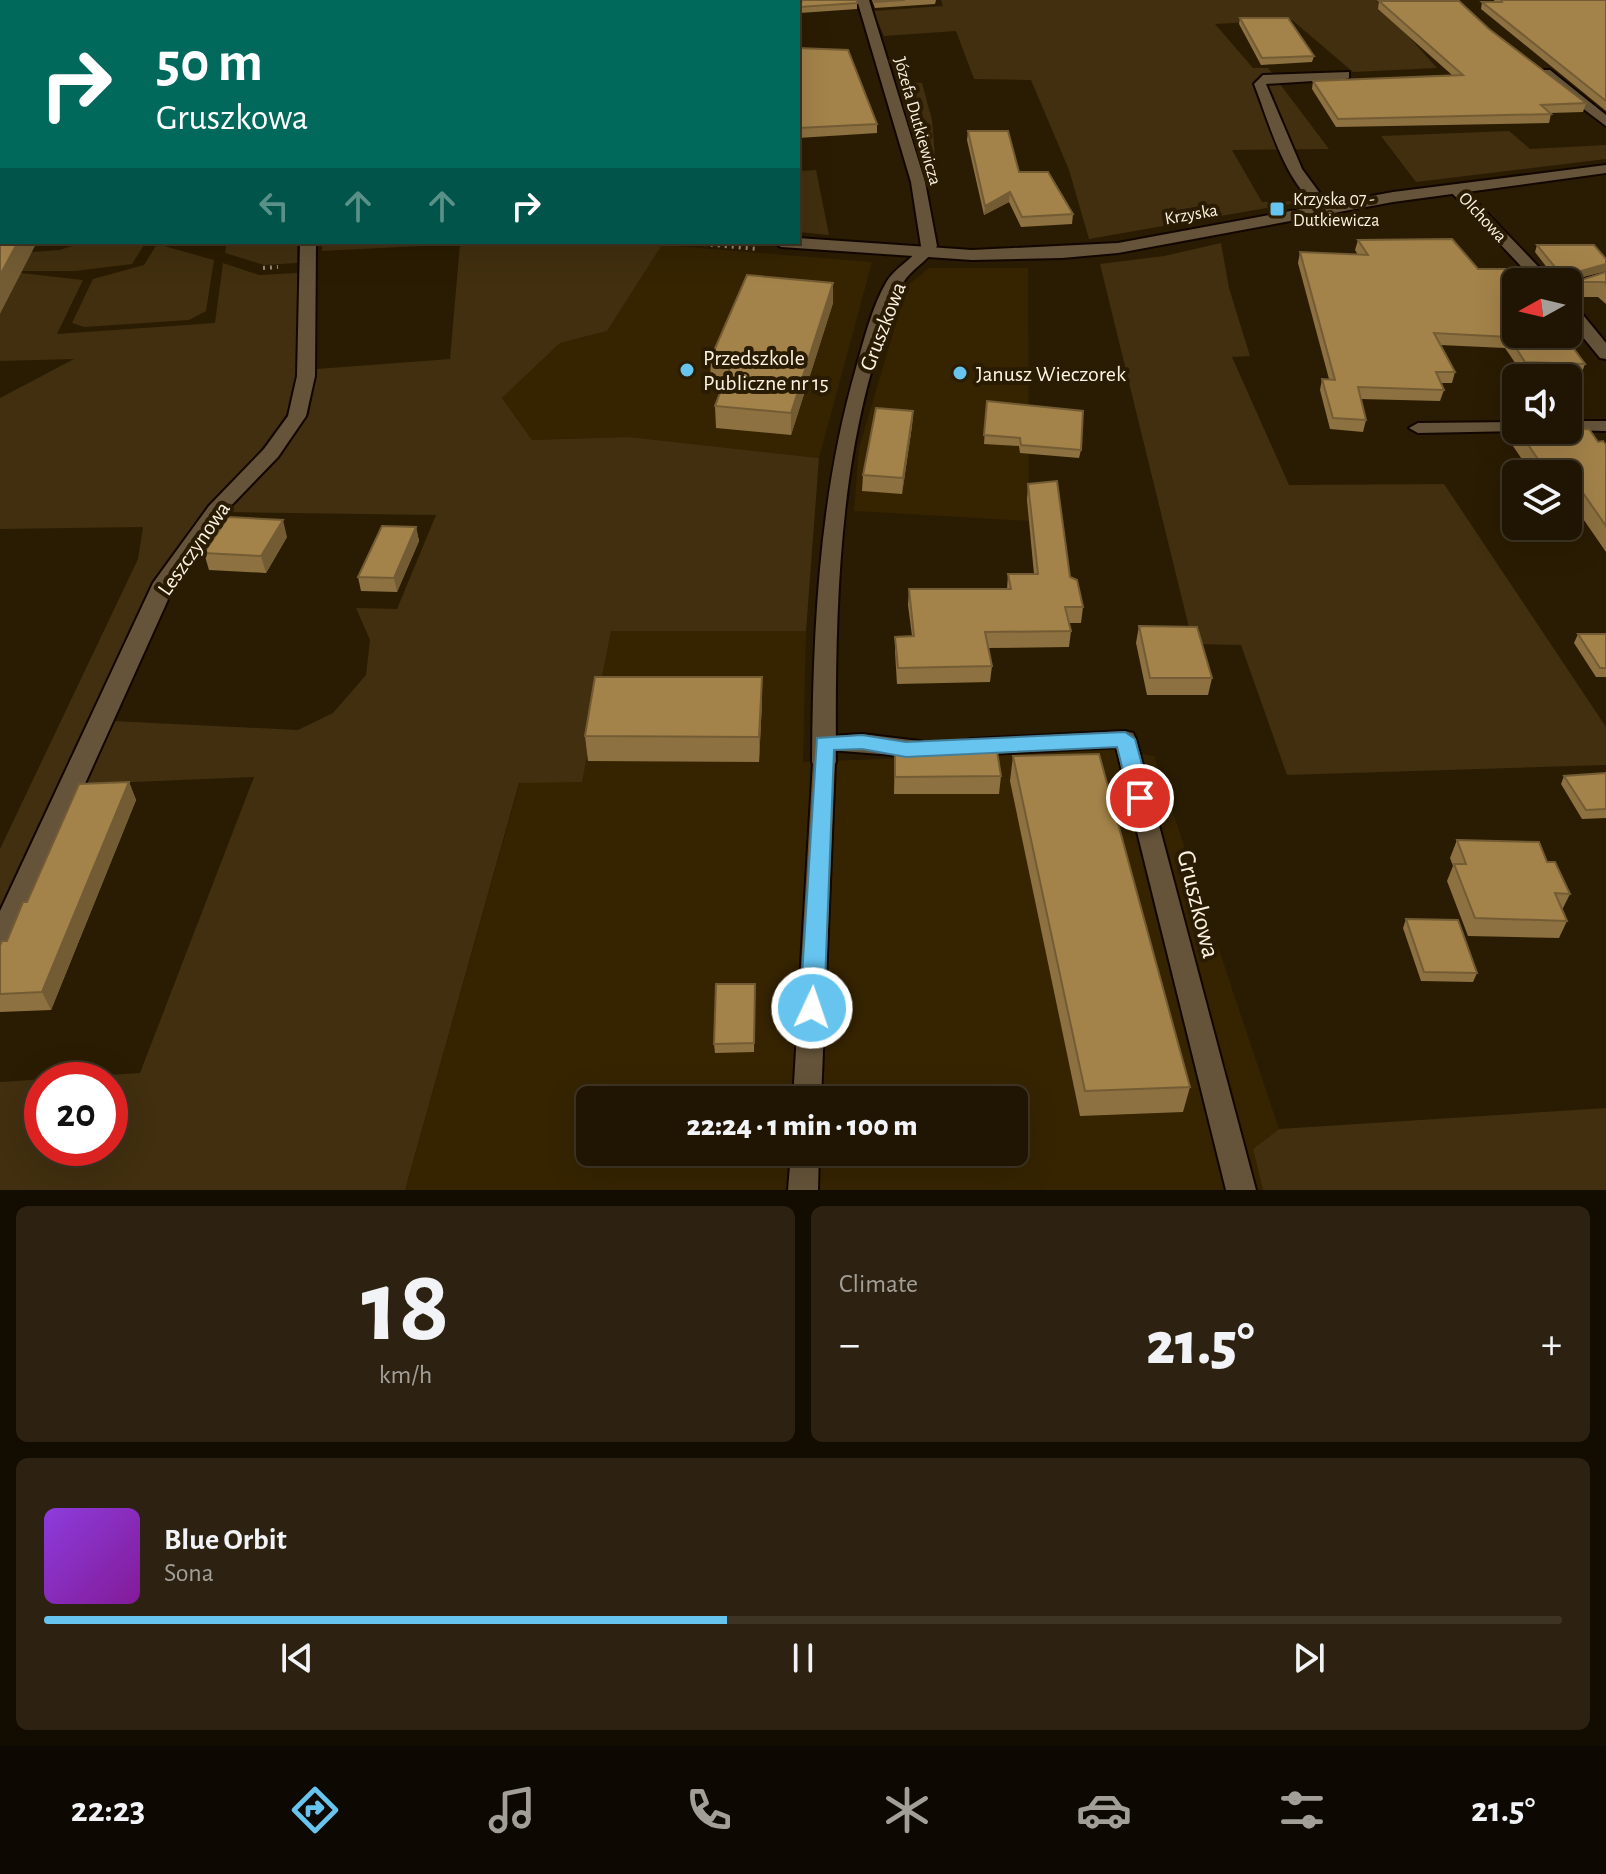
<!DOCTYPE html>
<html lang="en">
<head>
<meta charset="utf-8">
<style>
  body { margin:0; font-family:"Alegreya Sans",sans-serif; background:#2d2211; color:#f1f3f6; height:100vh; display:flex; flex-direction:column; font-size:30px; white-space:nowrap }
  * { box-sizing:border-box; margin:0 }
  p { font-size:26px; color:#a29f99 }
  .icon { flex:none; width:44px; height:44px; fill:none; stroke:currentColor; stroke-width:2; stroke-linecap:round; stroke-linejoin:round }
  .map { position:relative; height:1190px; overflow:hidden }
  .panel { display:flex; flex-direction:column; gap:16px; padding:16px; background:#120c01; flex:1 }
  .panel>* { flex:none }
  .hud { position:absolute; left:0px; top:0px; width:800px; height:244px; box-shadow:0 8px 32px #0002,0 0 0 2px #3d3424; background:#00695c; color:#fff; overflow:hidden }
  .needle { width:52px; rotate:262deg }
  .controls { position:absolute; left:1502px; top:268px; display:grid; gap:16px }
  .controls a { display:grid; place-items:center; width:80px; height:80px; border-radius:12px; background:#201502; box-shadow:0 8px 32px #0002,0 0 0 2px #3d3424; font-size:40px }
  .speed { position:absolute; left:24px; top:1062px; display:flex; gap:16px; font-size:40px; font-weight:700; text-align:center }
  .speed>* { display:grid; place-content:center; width:104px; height:104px; border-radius:50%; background:#201502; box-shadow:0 8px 32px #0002,0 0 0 2px #3d3424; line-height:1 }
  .speed .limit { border:12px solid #d22; background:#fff; color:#111 }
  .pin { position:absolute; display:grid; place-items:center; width:68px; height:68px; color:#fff; margin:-34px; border:4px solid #fff; border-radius:50%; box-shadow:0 2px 8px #0007 }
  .me { position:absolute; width:88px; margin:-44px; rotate:3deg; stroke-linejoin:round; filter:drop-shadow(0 0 6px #0008) }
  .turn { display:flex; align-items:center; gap:28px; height:168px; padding:0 24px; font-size:36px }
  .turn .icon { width:104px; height:104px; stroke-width:2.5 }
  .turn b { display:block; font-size:56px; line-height:68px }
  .lanes { display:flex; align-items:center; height:76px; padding:0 24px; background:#0003; justify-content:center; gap:40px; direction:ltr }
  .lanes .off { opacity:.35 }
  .big { font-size:60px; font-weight:800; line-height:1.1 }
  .panel .card { flex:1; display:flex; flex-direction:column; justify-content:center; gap:12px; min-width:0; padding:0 28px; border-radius:12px; background:#2d2211 }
  .panel .dial { align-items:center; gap:0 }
  .dial b { font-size:104px; line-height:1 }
  .song { display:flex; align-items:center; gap:24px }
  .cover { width:96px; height:96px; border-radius:12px; background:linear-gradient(135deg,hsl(270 70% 55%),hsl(290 70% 35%)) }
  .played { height:8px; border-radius:4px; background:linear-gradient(90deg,#66c4ef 45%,#3d3424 45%) }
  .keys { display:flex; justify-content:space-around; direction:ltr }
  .heat { display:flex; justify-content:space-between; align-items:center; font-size:44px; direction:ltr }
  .panel .tiles { flex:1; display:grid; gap:16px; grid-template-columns:1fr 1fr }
  .card:last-child { grid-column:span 2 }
  .trip { position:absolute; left:576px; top:1086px; width:452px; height:80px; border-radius:12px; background:#201502; box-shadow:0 8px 32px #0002,0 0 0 2px #3d3424; font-weight:800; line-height:80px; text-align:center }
  .dock { display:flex; height:128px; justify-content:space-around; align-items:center; background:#0d0801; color:#a29f99 }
  .dock .icon { width:56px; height:56px }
  .dock .current { color:#66c4ef }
  .dock b { font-size:36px; color:#f1f3f6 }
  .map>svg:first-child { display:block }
  .built { fill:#362400; fill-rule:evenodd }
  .green { fill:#412f0f; fill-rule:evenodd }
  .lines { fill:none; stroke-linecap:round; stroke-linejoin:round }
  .service-casing { stroke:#120600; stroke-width:4 }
  .minor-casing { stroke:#120600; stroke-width:4 }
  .tertiary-casing { stroke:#120600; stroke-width:4 }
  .path { stroke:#978b77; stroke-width:4; stroke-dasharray:2 5; stroke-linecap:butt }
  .service { fill:#655439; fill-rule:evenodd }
  .minor { fill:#655439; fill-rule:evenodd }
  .tertiary { fill:#655439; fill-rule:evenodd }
  .wall { fill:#8d7140 }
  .shaded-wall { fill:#735c34 }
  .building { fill:#a4834a; stroke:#735c34; stroke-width:2 }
  .route { fill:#66c4ef; stroke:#427f9b; stroke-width:2 }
  .poi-dot { fill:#66c4ef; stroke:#2a1c02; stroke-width:3 }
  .labels { text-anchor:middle; stroke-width:8; stroke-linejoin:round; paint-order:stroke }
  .far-street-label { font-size:18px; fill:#fdf3e3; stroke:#2a1c02 }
  .far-poi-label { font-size:18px; fill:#fdf3e3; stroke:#2a1c02; text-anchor:start }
  .street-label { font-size:22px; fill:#fdf3e3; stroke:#2a1c02 }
  .poi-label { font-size:22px; fill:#fdf3e3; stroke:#2a1c02; text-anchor:start }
  .near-street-label { font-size:26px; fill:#fdf3e3; stroke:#2a1c02 }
</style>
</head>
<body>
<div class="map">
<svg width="1606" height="1190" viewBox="0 0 1606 1190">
  <rect width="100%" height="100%" fill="#2a1c02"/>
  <path class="built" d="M662,245l210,17 -53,196 -190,-21 -97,3 -30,-42 58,-55 47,-12z
    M929,268h99l1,253 -175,-10 5,-63 48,-162z
    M611,630l195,1 -3,131 311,-12 40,6 125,373 -26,20 10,41h-858l115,-408 78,-80zM590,1100h424v52h-424z"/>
  <path class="green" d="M941,0h435l61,68 -84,4 -61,-52 -77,4 38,44h15l61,81 -97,1 30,52 45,-1 -218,38 -20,-69 -38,-90 -57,-1 -18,-48 -72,5 -11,-25 70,-5z
    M895,81l27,2 10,37 4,49 -11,3z
    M1509,131l21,18 76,-4v14l-190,23 -35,-46z
    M816,170l13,65 -31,-3v-61z
    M83,242h63l-14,22 -57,7h-71l-4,-17 60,-4z
    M227,242h70v21l-33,2 -39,-12z
    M322,242h320l20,3 -55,86 -47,12 -58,55 30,42 97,-3 190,21 -13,173h-195l-29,151 -63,1 -114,407h-405v-108l140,-9 114,-296 -170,7 29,-63 185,9 35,-17 33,-38 4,-35 -14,-32 41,1 39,-94 -212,-3 59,-60 26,-37 8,-46 133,-10 10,-115 -138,7zM42,1080h68v68h-68z
    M1221,243l8,45 21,68 -18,1 57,128 155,-1 162,243v38l-319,10 -46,-130 -48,-1 -93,-380 64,-8z
    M157,244l57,16 -8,51 -17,9 -105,7 -12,-4 21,-44 51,-14z
    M223,263l36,12 38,-2v106l-11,36 -37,51 -42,45 -50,64 -157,333v-59l138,-290 5,-32 -143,2v-131l74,-39 -74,2v-47l21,-41 62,7 -26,54 158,-11z
    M1606,1108v82h-343l-10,-41 26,-20z"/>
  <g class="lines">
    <g class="service-casing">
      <path id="service" d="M1349,72v6l-4,1 -79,5 36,85 19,26 16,13 -7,4c-42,-14 -61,-91 -76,-128l9,-9z
        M1606,273v9l-38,12v-10z
        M1568,421h38v10l-43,-1h5z
        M1516,422v8l6,1 -104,2 -9,-5 9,-5z
        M1125,731l8,2 3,6 120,451h-30l-110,-443 -145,8 -8,-2 -3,-6 3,-6 8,-2z
        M862,734l57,7 8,2 3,6 -3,6 -8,2 -103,-8 -3,-6 3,-6z
        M824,754l8,2 3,6 -14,338h-28l20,-338 3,-6z
        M791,1152h28l-1,38h-30z"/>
    </g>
    <g class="minor-casing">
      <path id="minor" d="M857,0h12l56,182 12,64c-9,16 -29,24 -36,41 -64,147 -66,317 -65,475l-3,6h-18l-3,-6c1,-133 7,-266 44,-394 8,-28 16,-62 31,-87 9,-14 25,-21 34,-35l-10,-64z
        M1540,70h10l56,45v11l-66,-50z
        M1450,185h10l93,97h-17l-86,-91z
        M300,242h16l-1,134 -9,40 -28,41 -55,57 -48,70 -161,357 -4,8 -10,3v-41l153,-328 56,-77 55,-57 24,-33 9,-40z
        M1568,303l6,1 32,39v16l-6,-1 -32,-39z"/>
    </g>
    <g class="tertiary-casing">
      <path id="tertiary" d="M0,151h2v8h-2z
        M1606,165v8l-213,29 -275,51 -56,5 -90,2 -191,-13 -8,-5h25v-4l174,12 146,-7 275,-51z"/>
    </g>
    <path class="path" d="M683,242l74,7
      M263,268l15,-1"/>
    <use href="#service" class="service"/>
    <use href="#minor" class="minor"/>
    <use href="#tertiary" class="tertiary"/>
  </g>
  <path class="wall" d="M0,0h475l-1,2h-472v82l-2,1z
    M857,0v9l-57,4v-6z
    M872,0h64l-1,4 -60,4z
    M1494,0h112v111l-125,-102 1,-7h13z
    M1379,1l110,28 97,74 -3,9 -33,1 1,1 -2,9 -213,4 -24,-38 1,-8 139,-6 -74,-66z
    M1240,18l74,38 -2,6 -51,3 -22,-41z
    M798,48l79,76v9l-79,5z
    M968,131l105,83 -1,10 -51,3 -12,-25 -25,13 -17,-75z
    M1358,240l120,29 107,95 -4,11 -59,-2 -17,-25 -65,-3 15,27 -3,11h-11l3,7 -4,11 -80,-2 6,21 -3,12 -33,-3 -10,-39 2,-11h7l-31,-116 2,-11 58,3 -3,-5z
    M1537,245l69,14v12l-38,10v1h-10l-23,-30z
    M1606,272v32l-8,-7h-28l5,-15z
    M833,283v20l-42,132 -75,-7 -1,-22 10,-24 -14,-1 -1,-21z
    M987,401l94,49 -2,8 -59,-5 -1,-7 -35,-2z
    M913,411l-1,15 -10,68 -40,-3 1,-16z
    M1518,430l80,12 8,3v107l-38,-55v-23h-36l-19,-28z
    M1028,484l55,123 -2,16h-12l2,8 -2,16 -81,1 4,18 -2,16 -93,2 -2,-32v-15l17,-1 -4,-31 1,-16h98l1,-15h26l-7,-74z
    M416,527l3,14 -22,51 -36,-1 -3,-14z
    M287,537l-21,36 -57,-3 -5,-17z
    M1139,626l73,52 -4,17h-61l-11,-52z
    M1578,634h28v43h-10l-22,-34z
    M762,677v25l-3,60 -171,-1 -3,-25z
    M895,745l106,31 -2,18h-105z
    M1013,756l177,331 -7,25 -103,4 -70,-335z
    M1606,773v45l-24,1 -21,-35 3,-8z
    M129,782l7,18 -85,210 -51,2v-66l7,-5 20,-39z
    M1457,840l90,22 23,32 -8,16 5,11 -8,17 -91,-2 -21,-55 6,-15 -3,-8z
    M1406,919l71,54 -4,9 -52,-1 -18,-53z
    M755,984l-1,68 -39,1 -1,-9z"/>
  <path class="shaded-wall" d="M1010,192l-1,10 -25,13 1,-9z
    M18,242h19l-37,72v-39z
    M1606,264v7l-39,10 3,-7z
    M833,283v20l-42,132v-22z
    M913,411l-1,15 -10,68 1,-16z
    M283,520l4,17 -21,36 -5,-17z
    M416,527l3,14 -22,51 -3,-14z
    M762,677v25l-3,60v-25z
    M129,782l7,18 -85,210 -9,-18z"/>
  <path class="building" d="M0,0h364l-2,2h-360v83l-2,-9z
    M368,0h103l-1,2h-68z
    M802,0h55v3l-57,4z
    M874,0h31l-30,2z
    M1501,0h105v101l-124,-99h20z
    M1379,1h80l30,28 97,74 -45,2 10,9 -213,5 -25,-38 150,-6z
    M1240,18h48l26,38 -52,2z
    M798,48l50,2 29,74 -79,4z
    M968,131h40l11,41h29l25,42 -51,3 -12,-25 -25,14z
    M2,186v56h16l-18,33v-86z
    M1452,239l26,30h37l9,13h-8v52h47l22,30 -60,-2 -16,-25 -75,-4 21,39h-19l8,18 -86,-3 8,33 -33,-2 -11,-39 13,1 -35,-128 68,3 -10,-15z
    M1537,245h57l12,14v5l-36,10 -3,8z
    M1606,272v12l-2,-2h-29z
    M747,275l86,8 -42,130 -76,-7 17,-44 -22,-2z
    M987,401l96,10 -2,39 -60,-5 -1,-7 -36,-3z
    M876,408l37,3 -10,67 -40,-3z
    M1589,429l9,13 5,-1 3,4v81l-32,-46h-6v-6h-8l-7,-10 -11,1 -24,-35z
    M1057,481l13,96 7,3 6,27h-18l6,24 -86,1 7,34 -94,2 -3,-31 19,-1 -5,-47h102l-3,-15h30l-10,-90z
    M228,517l55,3 -22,36 -57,-3z
    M382,526l34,1 -22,51 -36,-1z
    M1139,626l58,1 15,51h-62z
    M1578,634h28v34h-6z
    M595,677h167l-3,60 -174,-1z
    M895,745h101l5,31 -106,1z
    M1099,754l91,333 -105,4 -72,-335z
    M1606,773v36l-20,1 -22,-34z
    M129,782l-87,210 -42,2v-48l2,-5h5l16,-39h4l52,-118z
    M1457,840l82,2 8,20h8l15,32 -15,-1 12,28 -92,-3 -21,-54h12z
    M1406,919l52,1 19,53 -53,-1z
    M716,984h39l-1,59 -40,1z"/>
  <path class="route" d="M1125,732l10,7 16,59 -11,8 -10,-8 -13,-51 -211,10 -44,-8 -28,1 -10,258 -3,7 -9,3 -9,-3 -3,-7 17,-270 45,-3 44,7z"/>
  <g class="poi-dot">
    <rect x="1269" y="201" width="16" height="16" rx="4"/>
    <circle cx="687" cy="370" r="8"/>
    <circle cx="960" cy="373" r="8"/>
  </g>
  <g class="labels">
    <g class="far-street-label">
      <text transform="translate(918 121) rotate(74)" y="6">Józefa Dutkiewicza</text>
      <text transform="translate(1191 214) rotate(-10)" y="6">Krzyska</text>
      <text transform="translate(1483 217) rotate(47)" y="6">Olchowa</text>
    </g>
    <g class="far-poi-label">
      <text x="1293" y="205">Krzyska 07 -<tspan x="1293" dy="21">Dutkiewicza</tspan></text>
    </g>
    <g class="street-label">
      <text transform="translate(882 326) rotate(-69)" y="8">Gruszkowa</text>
      <text transform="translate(193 548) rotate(-55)" y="8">Leszczynowa</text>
    </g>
    <g class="poi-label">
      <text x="703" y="365">Przedszkole<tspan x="703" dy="25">Publiczne nr 15</tspan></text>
      <text x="976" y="381">Janusz Wieczorek</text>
    </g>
    <g class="near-street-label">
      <text transform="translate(1199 904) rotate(76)" y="9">Gruszkowa</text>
    </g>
  </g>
</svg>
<div class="controls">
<a><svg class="needle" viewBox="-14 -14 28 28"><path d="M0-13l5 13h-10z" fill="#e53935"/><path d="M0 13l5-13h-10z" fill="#a29f99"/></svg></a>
<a><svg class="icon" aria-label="sound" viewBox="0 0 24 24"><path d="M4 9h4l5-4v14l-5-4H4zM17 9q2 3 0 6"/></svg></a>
<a><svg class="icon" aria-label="layers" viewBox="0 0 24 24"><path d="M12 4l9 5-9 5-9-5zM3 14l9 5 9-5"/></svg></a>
</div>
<div class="speed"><div class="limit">20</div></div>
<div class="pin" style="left:1140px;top:798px;background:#d93025"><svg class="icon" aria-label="arrive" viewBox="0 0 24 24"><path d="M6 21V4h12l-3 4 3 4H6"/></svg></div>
<svg class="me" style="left:812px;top:1008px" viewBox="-20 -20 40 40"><circle r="17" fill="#66c4ef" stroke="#fff" stroke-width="3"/><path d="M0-11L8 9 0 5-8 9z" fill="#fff"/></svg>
<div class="trip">22:24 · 1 min · 100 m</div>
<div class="hud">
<div class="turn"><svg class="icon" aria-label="right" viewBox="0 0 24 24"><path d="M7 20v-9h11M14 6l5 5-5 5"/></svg><div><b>50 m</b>Gruszkowa</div></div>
<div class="lanes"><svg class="icon off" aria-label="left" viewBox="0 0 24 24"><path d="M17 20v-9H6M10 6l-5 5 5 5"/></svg><svg class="icon off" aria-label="ahead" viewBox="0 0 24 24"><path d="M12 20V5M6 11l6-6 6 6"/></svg><svg class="icon off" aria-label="ahead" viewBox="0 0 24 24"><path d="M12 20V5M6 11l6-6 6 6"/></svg><svg class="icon" aria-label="right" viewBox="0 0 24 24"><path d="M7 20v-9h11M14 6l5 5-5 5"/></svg></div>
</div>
</div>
<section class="panel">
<div class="tiles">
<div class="card dial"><b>18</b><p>km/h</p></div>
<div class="card"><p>Climate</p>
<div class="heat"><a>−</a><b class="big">21.5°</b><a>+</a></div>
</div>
<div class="card">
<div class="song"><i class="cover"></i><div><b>Blue Orbit</b><p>Sona</p></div></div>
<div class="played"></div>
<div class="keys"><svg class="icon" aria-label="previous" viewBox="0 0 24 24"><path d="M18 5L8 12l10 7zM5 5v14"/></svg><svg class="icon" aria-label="pause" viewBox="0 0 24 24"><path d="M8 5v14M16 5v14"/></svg><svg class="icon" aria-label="next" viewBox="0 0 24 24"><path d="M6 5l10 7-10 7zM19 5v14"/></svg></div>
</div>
</div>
</section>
<nav class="dock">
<b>22:23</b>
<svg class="icon current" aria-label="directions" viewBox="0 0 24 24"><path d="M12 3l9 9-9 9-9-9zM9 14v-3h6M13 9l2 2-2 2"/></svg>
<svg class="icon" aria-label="music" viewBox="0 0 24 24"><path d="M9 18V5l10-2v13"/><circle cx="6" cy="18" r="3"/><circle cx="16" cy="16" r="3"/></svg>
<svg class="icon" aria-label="phone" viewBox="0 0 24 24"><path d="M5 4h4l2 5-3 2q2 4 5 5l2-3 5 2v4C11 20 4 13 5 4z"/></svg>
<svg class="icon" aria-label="climate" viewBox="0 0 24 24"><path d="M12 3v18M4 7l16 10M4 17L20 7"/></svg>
<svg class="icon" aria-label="car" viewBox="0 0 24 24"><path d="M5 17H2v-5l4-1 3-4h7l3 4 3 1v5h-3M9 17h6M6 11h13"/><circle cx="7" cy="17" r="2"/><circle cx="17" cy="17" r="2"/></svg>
<svg class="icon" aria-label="filters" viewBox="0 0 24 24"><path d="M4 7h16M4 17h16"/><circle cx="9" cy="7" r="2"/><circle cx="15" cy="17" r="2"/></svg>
<b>21.5°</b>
</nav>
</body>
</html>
